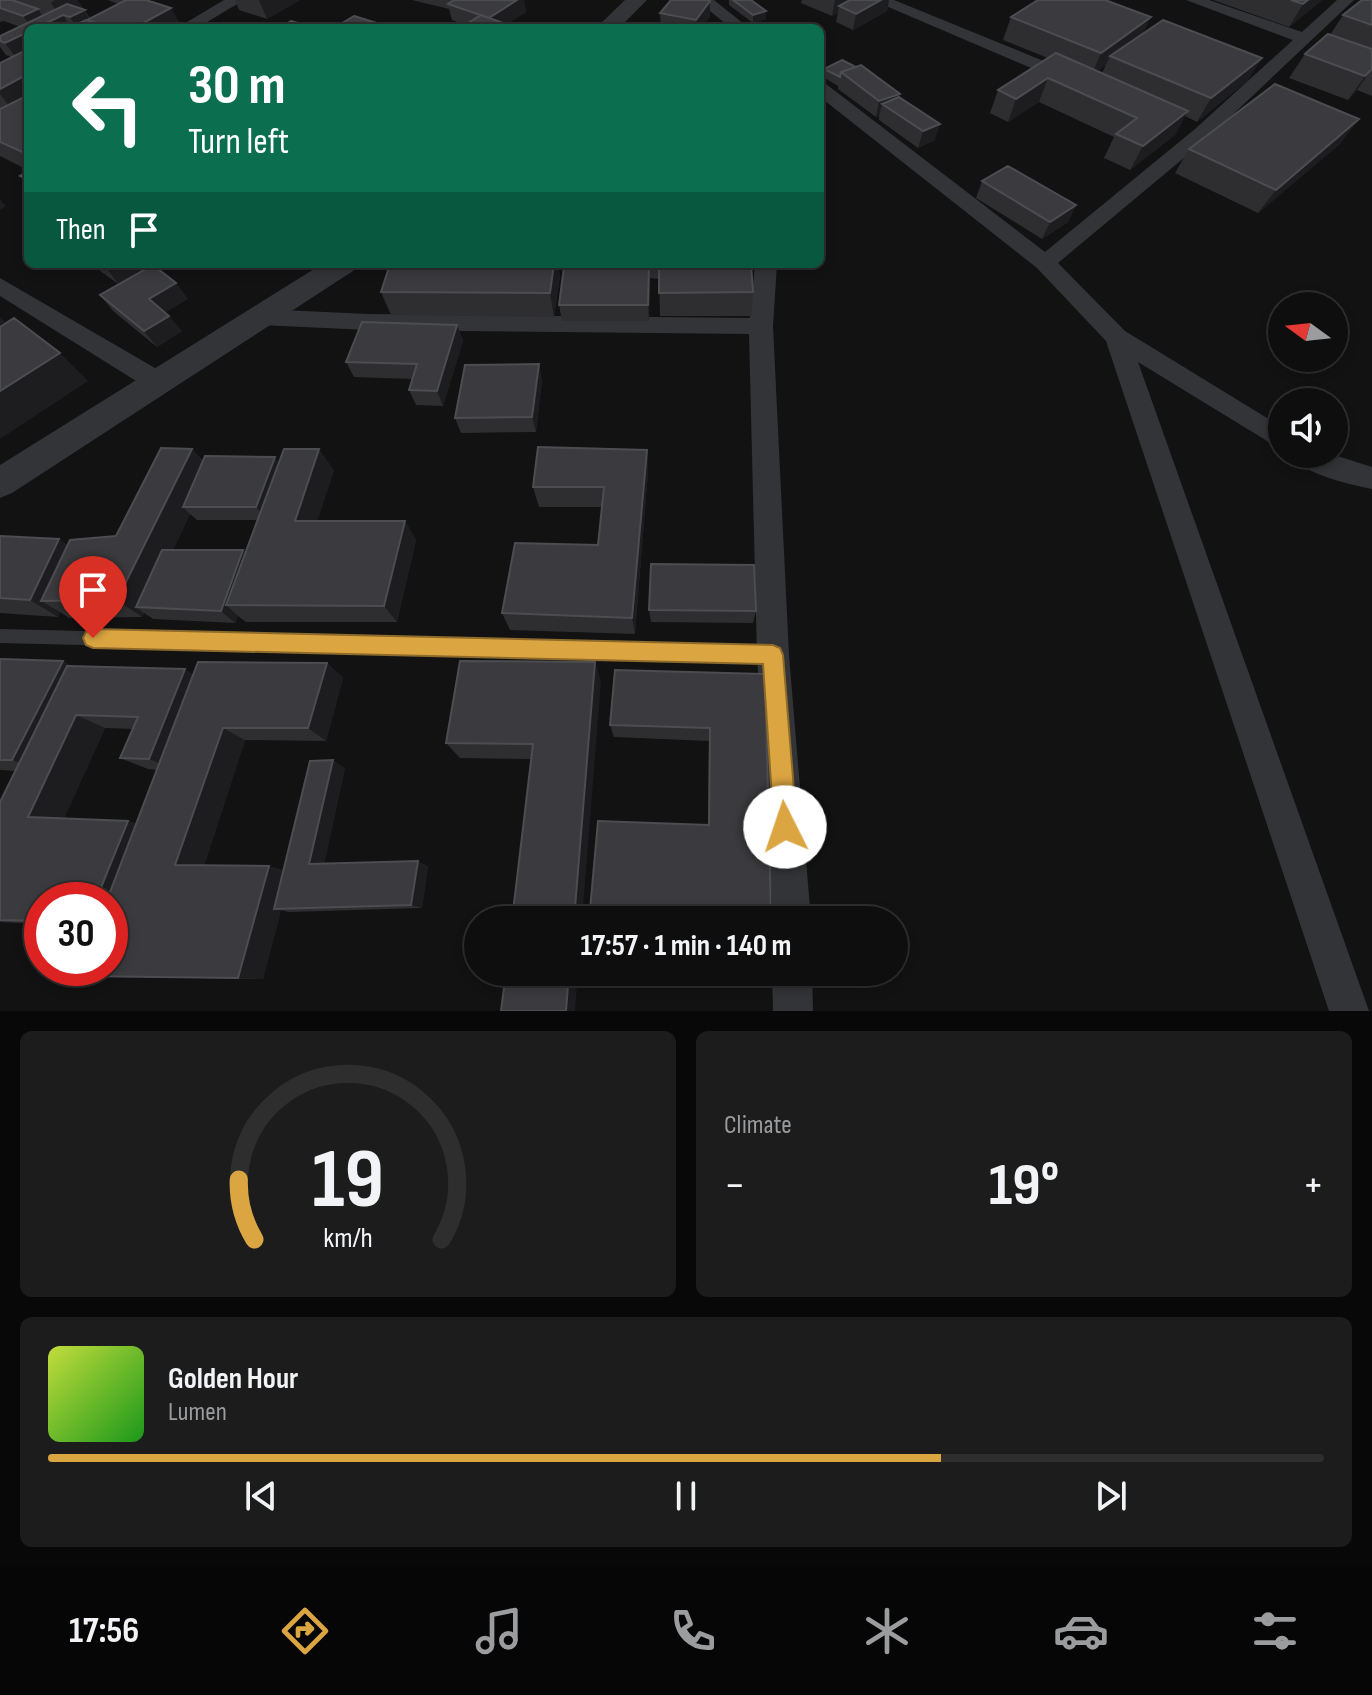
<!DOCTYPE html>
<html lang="en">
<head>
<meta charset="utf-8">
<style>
  body { margin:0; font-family:"Sofia Sans Condensed",sans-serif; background:#1c1c1c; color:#f1f3f6; height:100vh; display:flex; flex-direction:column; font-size:30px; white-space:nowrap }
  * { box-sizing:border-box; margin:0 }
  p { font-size:26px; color:#9b9c9e }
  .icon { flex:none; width:44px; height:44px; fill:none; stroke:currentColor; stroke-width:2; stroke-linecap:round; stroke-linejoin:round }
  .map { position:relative; height:1011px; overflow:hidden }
  .details { display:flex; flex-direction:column; gap:20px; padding:20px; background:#080808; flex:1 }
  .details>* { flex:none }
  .hud { position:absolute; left:24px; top:24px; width:800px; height:244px; border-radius:12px; box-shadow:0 4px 12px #0003,0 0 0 2px #2e2e2e; background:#0b6e4f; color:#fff; overflow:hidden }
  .needle { width:52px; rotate:285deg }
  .controls { position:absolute; left:1268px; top:292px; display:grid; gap:16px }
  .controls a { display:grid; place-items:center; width:80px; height:80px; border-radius:50%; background:#0e0e0e; box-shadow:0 4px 12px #0003,0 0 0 2px #2e2e2e; font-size:40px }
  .speed { position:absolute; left:24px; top:882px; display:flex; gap:16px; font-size:40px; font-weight:700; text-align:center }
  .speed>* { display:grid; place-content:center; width:104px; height:104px; border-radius:50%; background:#0e0e0e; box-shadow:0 4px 12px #0003,0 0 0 2px #2e2e2e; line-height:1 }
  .speed .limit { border:12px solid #d22; background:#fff; color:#111 }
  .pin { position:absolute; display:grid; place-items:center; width:68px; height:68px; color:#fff; margin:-82px -34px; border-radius:50% 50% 50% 0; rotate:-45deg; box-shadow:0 0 8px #0007 }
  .pin .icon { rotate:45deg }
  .me { position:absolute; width:88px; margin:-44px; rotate:356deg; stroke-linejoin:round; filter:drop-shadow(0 0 6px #0008) }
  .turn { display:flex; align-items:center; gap:28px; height:168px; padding:0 32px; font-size:36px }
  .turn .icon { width:104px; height:104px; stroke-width:2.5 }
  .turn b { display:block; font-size:56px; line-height:68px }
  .then { display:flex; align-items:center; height:76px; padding:0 32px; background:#0003; gap:16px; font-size:30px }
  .big { font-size:60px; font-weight:700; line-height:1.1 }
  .details .widget { flex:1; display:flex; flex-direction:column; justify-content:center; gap:12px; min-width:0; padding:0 28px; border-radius:12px; background:#1c1c1c }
  .details .dial { align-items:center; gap:0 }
  .dial svg { height:208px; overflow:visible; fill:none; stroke:#2e2e2e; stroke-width:7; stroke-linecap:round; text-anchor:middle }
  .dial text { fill:#f1f3f6; stroke:none }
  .song { display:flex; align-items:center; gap:24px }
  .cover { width:96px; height:96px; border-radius:12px; background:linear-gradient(135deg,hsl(70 70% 55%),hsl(120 70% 35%)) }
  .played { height:8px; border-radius:4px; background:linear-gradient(90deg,#dba541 70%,#2e2e2e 70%) }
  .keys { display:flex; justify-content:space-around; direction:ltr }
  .heat { display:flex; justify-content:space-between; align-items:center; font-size:44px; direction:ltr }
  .details .tiles { flex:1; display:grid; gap:20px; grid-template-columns:1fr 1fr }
  .widget:last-child { grid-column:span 2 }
  .trip { position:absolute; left:464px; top:906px; width:444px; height:80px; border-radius:40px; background:#0e0e0e; box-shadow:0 4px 12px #0003,0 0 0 2px #2e2e2e; font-weight:700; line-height:80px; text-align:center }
  .tabs { display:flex; height:128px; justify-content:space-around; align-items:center; background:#060606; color:#9b9c9e }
  .tabs .icon { width:56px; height:56px }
  .tabs .on { color:#dba541 }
  .tabs b { font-size:36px; color:#f1f3f6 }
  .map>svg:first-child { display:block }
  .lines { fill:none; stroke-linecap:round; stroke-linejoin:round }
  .service { fill:#333437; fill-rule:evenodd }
  .minor { fill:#333437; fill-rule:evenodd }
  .tertiary { fill:#333437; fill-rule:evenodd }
  .wall { fill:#2e2e31; fill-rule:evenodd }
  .shaded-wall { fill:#1d1d1f }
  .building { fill:#3b3b3f; stroke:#4b4d51; stroke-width:2 }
  .route { fill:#dba541; stroke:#8e6b2a; stroke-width:2 }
</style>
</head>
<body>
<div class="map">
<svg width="1372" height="1011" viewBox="0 0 1372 1011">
  <rect width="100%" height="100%" fill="#121213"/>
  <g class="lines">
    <path class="service" d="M0,629l773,19 6,2 2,5 -2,5 -6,2 -773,-19z"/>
    <path class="minor" d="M224,0h20l-47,28h-20z
      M696,0h18l35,28h-18z
      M872,0h22l184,75 3,4 -3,4h-12z
      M1186,0h23l93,32 35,-32h17l-145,137 -151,126 67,68 157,96v23l-144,-88 231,649h-40l-223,-670 -69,-73 -217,-171v-14l6,1 219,168 150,-123 98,-89z
      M755,264h22l-4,62 16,329 22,265h-38l-16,-265 -8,-321 -381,-4 -108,-5 -8,-2 -4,-6 4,-6 8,-2 108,5 382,4z
      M0,278l167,97 4,7 -4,7 -9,2 -9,-2 -149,-93z
      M1292,454h39l41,13v22c-22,-5 -70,-14 -80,-35z
      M772,972h40l1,39h-40z"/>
    <path class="tertiary" d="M625,0h22l-28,28h-23z
      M322,264h35l-4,7 -341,222 -12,5v-33z"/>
  </g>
  <path class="wall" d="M0,0h77l13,18 28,-14 -10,-4h38l34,23 -152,5v142l-28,-14v-47l2,-1h-2v-45l11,-6 -5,-2 -6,-8v-11l20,-9 -16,-6 -4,1z
    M235,0h65l-33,19 -28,-9z
    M412,0h112l2,12 -19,12 -41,1 -14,-5 -3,-11z
    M729,0h22l15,19 -13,4 -24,-18z
    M802,0h87l-2,11 -34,19 -17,-8 2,-9 -6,3 -31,-13z
    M1038,0h72l-2,1 35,33 119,24 -15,23 -50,41 -12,-6 -10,19 -45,35 -26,-12 10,-21 -75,-35 -31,20 -18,-9 8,-23 50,-32 -45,-18 8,-23zM1106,65l-4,8 -5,-2z
    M1213,0h109l-33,27z
    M1372,0v96l-15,-6 -9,10 -59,-22 16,-24 25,-19 13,-20z
    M710,1v16l-9,11h-40l-1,-15z
    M842,60l57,37 36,43 -17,8 -39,-28v-4l-3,1 -38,-28v-3l-15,-9 1,-8z
    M1341,143l-83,70 -83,-40 14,-24z
    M28,171v16l-8,-11z
    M982,181l94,24 -8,17 -26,17 -66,-41z
    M94,264h63l-3,2 22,17 12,16 -23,13 17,19 -25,16 -44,-36 -13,-16 18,-11 -19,-14z
    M390,264h168l2,12 -6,41 -163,-2 -10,-23z
    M627,264h54v3h37v-3h33l2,28 -2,24h-91l-1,-37 -9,-1 -1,43h-87l-3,-16 68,-38z
    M457,325l6,16 -20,65 -27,-1 -7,-15 3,-11 -58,-2 -8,-15z
    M542,379l-6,53 -75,1 -6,-15z
    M192,449l11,12 76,2 55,7 -17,51h88l11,19 -19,82h-151l-8,-6 -3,7 -82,-4 -9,-6 -2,4 -73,1 -9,-6 -2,5 -58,-4v-77l68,9 48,-9zM190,514l7,6h60l-11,32 -3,-2h-70z
    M647,450l1,21 -13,163 -125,-4 -8,-17 96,-68 4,-38h-63l-6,-20z
    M649,610l107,1 -3,12 -102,-1z
    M0,659l72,7 121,8 134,-11 16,15 -17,63 -81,-1 -41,126 79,4 62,-102 -21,96 104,2 -6,42 -133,4 -8,-2 -18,69 -185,-3 32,-76h-68v24l-42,-2v-120l15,-31 -15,-1zM105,728l28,1 -13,29 28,11 9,1 -20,53 -73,-5z
    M765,674l6,242 -4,4 -172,-6 -5,-4 118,-85 1,-84 -95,-4 -4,-12z
    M601,681l-69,78 -72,-1 -14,-15z"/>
  <path class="shaded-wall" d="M55,0h22l16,24 -16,4 -7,-11 -7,-2 8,13h-39l-9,-12 15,-7 9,14 13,-6 -9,-14z
    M259,0h41l-33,19z
    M517,0h7l2,12 -25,16 -12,-10z
    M835,0h25l-21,6 -1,7 -6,3z
    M881,0h8l-2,11 -34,19 3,-16z
    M1308,0h14l-33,27 14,-23z
    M710,1v16l-9,11h-6l1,-8z
    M171,8l9,15 -8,5h-38z
    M766,11v8l-13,4v-8z
    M1151,17l-11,23 -30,16 -4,9 -15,11 10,-23z
    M28,32v22l-11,5 -12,-16z
    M1262,58l-15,23 -50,41 14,-24z
    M1372,69l-15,21 -9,10 17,-24z
    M28,74v33l-13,7 -15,-20v-5z
    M1048,78l-9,24 -31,20 8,-23z
    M900,94l-4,16 -14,-6 -3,12 -3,1 3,-16z
    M1188,111l-13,24 -45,35 13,-24z
    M1359,119l-18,24 -83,70 18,-23z
    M940,124l-5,16 -17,8 5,-17z
    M28,149v10l-6,-7z
    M0,199l6,7 -6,4z
    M1076,205l-8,17 -26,17 8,-17z
    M117,264h40l-37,22 -13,-17z
    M554,264h4l2,12 -6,41 -4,-24z
    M649,267l1,16 -1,38 -1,-16z
    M176,283l12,16 -27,16 -12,-16z
    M169,316l13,15 -25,16 -13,-16z
    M0,317l5,5 -5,3z
    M457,325l6,16 -20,65 -6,-15z
    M60,353l28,28 -88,58v-48z
    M539,364l3,15 -6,53 -4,-15z
    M192,449l18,21 -27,37 7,7 -44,94 -10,-1 8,6 -2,4 -25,-17z
    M319,449l15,21 -23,70 -16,-19z
    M647,450l1,21 -13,163 -3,-16z
    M275,457l11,15 -18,48 -12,-13z
    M405,521l11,19 -19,82 -13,-16z
    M59,539l26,18 -44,44 19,11 -2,5 -28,-17z
    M243,550l13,13 -30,42 12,11 -3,7 -14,-12z
    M63,661l28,15 -46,95 -33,-11z
    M595,662l6,19 -19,239h-8z
    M327,663l16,15 -17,63 -18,-13z
    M185,669l23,15 -33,86 -26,-11z
    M76,715l29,13 -44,98 -33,-9z
    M223,728l22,12 -43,132 -27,-7z
    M333,760l12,8 -22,101 -14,-5z
    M128,821l29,8 -47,71h-14z
    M418,861l10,5 -6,42 -11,-3z
    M269,866l22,6 -17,37 7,1 -18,69 -25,-1z
    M569,972h9l-3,39h-9z"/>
  <path class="building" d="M0,0h12l26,9 -15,7 -23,-8z
    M126,0h20l25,8 -37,20h-24l-23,-8z
    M454,0h63l-28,18 -41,-14z
    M671,0h37l2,1 -14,19 -36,-7z
    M733,0h18l15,11 -13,4z
    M850,0h31l-25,14 -17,-8z
    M1038,0h67l46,17 -50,36 -90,-36z
    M1291,0h17l-5,4z
    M1362,0h10v25l-29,-10z
    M67,4l18,6 -15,7 -7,-2 -27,13h-8v4l-23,11 -5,-2v-5z
    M481,15l36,13h-57z
    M354,16l33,10 -3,2h-50z
    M86,20l24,8h-41z
    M1163,20l99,38 -51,40 -101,-42z
    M291,21l23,7h-35z
    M1328,34l44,15v20l-7,7 -60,-22z
    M28,49v25l-28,15v-26z
    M1056,53l132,58 -45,35 -27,-12 21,-16 -89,-40 -32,21 -18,-9z
    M842,60l14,7 -15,5 -1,5 -16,-8z
    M861,65l39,29 -21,7 -38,-29z
    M1275,84l84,35 -83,71 -87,-41z
    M28,95v54l-6,3 -22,-10v-33z
    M899,97l41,27 -17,7 -41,-27z
    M1008,166l68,39 -26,17 -68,-41z
    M28,171v9l-8,-4z
    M100,264h17l-10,5z
    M390,264h164l-4,29 -169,-1z
    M720,264h31l2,28 -94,1v-26h61z
    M153,265l23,18 -27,16 20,17 -25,15 -44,-36z
    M564,267h85l-1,38h-89z
    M14,318l46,35 -60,38v-64z
    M362,322l95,3 -20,66 -28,-1 8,-26 -71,-2z
    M539,364l-7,53 -77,1 10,-53z
    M538,447l109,3 -15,168 -130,-5 13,-70 83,2 6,-58h-71z
    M161,448l31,1 -75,151 -76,1 29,-61 46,-4z
    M284,449h35l-24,72h110l-21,85 -158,-1z
    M205,456l70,1 -19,50h-73z
    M0,536l59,3 -29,61 -30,-2z
    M162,550h81l-22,61 -85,-4z
    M651,564l103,1 2,46 -107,-1z
    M0,659l63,2 -51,99h-12z
    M460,661l135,1 -21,258h-62l21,-176 -87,-1z
    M198,662l129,1 -19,65h-85l-48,137 94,1 -31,112 -160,-2 3,-8h29v-68h-3z
    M67,666l118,3 -36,90 -29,-1 18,-41 -62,-2 -48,102 100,4 -32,79h-54v21l-42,-1v-118z
    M615,670l150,4 6,242 -181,-6 8,-89 111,4 1,-97 -100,-3z
    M333,760l-24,104 109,-3 -7,44 -137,4 36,-148z
    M506,972h63l-3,39h-65z"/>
  <path class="route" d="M93,629l680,16 7,3 3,7 14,172 -3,8 -9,3 -8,-3 -3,-8 -11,-163 -670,-16 -7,-3 -3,-7 3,-6z"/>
</svg>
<div class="controls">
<a><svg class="needle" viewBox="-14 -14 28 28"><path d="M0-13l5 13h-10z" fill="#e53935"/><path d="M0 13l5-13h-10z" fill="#9b9c9e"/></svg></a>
<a><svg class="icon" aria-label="sound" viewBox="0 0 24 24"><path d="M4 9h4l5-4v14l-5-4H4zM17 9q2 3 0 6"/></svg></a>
</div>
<div class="speed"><div class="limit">30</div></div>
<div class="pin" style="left:93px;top:638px;background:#d93025"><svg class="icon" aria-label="arrive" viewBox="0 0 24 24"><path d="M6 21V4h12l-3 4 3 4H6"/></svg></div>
<svg class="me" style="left:785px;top:827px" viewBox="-20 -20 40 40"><circle r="19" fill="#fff"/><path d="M0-13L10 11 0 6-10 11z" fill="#dba541"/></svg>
<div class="trip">17:57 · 1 min · 140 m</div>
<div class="hud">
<div class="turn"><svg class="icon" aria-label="left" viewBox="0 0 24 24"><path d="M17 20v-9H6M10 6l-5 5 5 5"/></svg><div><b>30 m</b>Turn left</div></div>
<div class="then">Then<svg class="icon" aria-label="arrive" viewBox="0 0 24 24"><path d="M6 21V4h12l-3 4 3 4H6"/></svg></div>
</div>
</div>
<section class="details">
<div class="tiles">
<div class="widget dial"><svg viewBox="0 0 100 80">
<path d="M14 69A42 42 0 1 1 86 69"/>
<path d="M14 69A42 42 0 0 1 8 46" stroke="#dba541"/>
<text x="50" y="56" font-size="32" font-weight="700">19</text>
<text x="50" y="72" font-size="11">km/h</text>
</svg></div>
<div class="widget"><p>Climate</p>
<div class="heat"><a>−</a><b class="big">19°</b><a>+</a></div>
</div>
<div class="widget">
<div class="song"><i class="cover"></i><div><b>Golden Hour</b><p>Lumen</p></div></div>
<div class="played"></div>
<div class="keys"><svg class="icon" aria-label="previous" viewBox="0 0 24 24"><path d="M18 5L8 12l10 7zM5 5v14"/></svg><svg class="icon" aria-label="pause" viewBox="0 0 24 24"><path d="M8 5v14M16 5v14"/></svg><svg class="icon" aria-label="next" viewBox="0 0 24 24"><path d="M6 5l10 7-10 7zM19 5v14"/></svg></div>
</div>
</div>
</section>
<nav class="tabs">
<b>17:56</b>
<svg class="icon on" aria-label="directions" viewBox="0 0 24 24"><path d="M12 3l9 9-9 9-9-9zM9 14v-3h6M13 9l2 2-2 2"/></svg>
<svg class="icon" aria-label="music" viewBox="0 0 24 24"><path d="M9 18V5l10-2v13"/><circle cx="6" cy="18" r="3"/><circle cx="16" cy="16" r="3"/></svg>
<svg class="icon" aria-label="phone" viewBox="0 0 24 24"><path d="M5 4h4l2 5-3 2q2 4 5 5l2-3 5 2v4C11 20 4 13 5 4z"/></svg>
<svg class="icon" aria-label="climate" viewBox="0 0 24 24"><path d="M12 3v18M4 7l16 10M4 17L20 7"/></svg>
<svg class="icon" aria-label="car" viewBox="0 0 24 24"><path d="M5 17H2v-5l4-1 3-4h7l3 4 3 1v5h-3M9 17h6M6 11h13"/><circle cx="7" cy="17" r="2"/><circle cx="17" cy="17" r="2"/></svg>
<svg class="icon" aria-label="filters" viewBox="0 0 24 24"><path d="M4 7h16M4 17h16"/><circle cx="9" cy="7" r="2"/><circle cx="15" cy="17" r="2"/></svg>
</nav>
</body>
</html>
